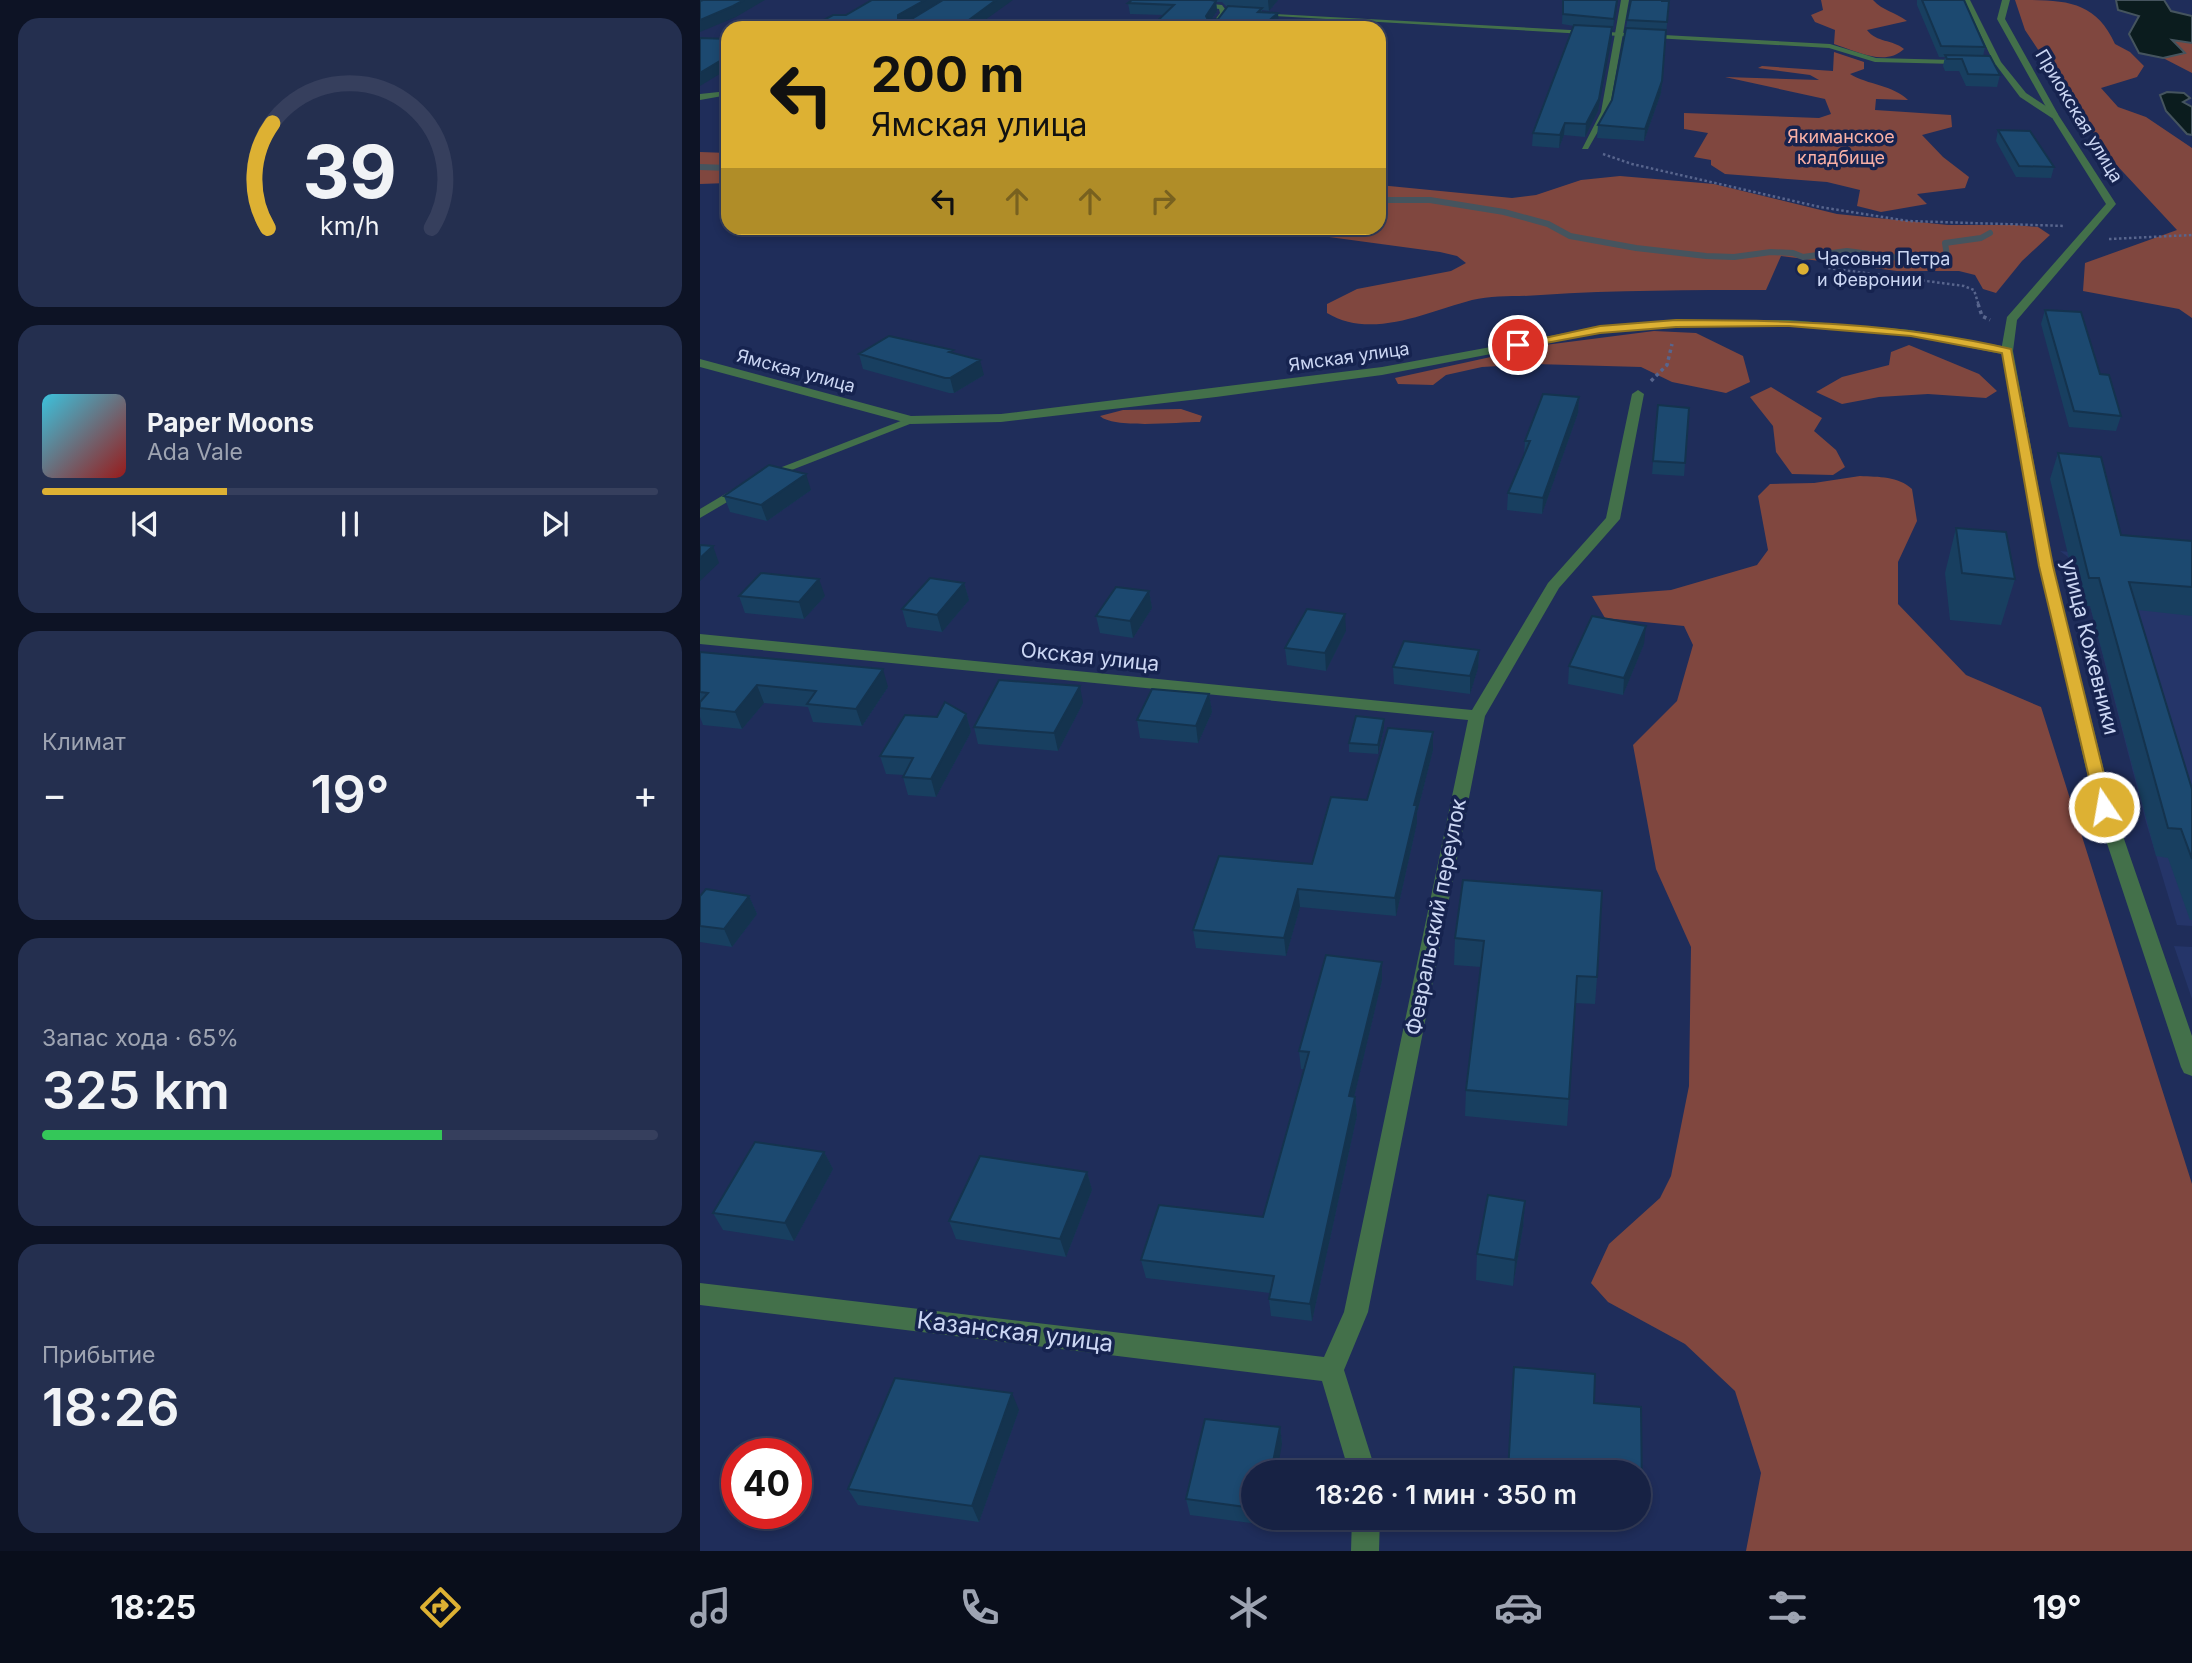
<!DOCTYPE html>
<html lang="ru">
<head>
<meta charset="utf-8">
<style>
  body { margin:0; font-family:Inter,sans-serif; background:#242f4f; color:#f1f3f6; height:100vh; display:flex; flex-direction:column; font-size:26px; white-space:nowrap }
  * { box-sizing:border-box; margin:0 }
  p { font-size:23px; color:#9ea4b2 }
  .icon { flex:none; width:38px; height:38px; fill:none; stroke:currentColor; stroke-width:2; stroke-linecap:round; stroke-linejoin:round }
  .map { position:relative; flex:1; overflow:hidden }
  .details { display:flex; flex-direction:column; gap:18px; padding:18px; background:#0d1325; width:700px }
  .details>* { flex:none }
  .guide { position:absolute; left:21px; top:21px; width:665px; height:214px; border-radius:21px; box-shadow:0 4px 10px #0003,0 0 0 2px #363f5d; background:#ddb133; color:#111; overflow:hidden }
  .speed { position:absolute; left:21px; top:1438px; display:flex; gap:14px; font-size:35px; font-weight:700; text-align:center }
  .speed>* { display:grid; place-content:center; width:91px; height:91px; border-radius:50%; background:#172244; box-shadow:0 4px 10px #0003,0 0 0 2px #363f5d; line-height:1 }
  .speed .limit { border:10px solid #d22; background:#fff; color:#111 }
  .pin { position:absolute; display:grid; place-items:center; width:60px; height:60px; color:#fff; margin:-30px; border:4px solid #fff; border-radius:50%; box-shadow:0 2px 7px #0007 }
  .me { position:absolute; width:77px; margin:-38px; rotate:348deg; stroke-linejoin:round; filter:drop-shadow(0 0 5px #0008) }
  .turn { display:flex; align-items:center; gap:24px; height:147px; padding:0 35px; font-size:32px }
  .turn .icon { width:91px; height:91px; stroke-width:2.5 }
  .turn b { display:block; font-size:49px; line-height:60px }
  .lanes { display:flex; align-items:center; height:66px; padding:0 35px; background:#0003; justify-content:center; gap:35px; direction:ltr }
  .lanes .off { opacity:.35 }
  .big { font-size:52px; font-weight:600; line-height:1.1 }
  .details .card { flex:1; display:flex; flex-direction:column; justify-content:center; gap:10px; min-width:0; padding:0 24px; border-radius:21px; background:#242f4f }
  .details .dial { align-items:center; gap:0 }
  .dial svg { height:182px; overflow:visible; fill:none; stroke:#363f5d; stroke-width:7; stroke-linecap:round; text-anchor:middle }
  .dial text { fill:#f1f3f6; stroke:none }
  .song { display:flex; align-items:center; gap:21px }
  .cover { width:84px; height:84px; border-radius:10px; background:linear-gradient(135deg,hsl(190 70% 55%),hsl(0 70% 35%)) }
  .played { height:7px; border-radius:4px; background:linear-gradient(90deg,#ddb133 30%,#363f5d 30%) }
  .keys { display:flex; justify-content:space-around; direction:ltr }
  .heat { display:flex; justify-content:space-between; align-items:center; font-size:38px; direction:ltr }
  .charge { height:10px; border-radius:5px; background:linear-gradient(90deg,#34c759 65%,#363f5d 0) }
  .trip { position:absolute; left:541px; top:1460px; width:410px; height:70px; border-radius:35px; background:#172244; box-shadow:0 4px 10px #0003,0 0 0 2px #363f5d; font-weight:600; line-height:70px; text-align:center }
  .dock { display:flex; height:112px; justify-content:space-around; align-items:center; background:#090e1b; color:#9ea4b2 }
  .dock .icon { width:49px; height:49px }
  .dock .selected { color:#ddb133 }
  .dock b { font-size:32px; color:#f1f3f6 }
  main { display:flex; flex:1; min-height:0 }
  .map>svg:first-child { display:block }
  .built { fill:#253569 }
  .green { fill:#80473f }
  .water { fill:#0b1c1e; stroke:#45545e; stroke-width:2 }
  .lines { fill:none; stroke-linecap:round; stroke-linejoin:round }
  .stream { stroke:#45545e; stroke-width:6 }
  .path-far1 { stroke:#58658d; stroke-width:2.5; stroke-dasharray:2.5 2.5; stroke-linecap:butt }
  .path { stroke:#58658d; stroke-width:3.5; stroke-dasharray:3.5 3.5; stroke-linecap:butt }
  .service { fill:#43704a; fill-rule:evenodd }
  .minor { fill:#43704a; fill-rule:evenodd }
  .tertiary { fill:#43704a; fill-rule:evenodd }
  .wall { fill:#183f60; fill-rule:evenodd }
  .shaded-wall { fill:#14334e }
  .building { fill:#1c4970; stroke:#14334e; stroke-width:2 }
  .route { fill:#ddb133; stroke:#907321; stroke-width:2 }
  .poi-dot { fill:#ddb133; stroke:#16234f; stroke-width:2.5 }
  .labels { text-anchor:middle; stroke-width:7; stroke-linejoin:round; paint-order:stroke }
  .far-street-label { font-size:18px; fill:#cbd6f3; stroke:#16234f }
  .far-park-label { font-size:18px; fill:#f9b0a5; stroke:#16234f }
  .far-poi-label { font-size:18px; fill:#cbd6f3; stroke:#16234f; text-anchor:start }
  .street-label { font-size:21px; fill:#cbd6f3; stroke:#16234f }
  .near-street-label { font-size:24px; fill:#cbd6f3; stroke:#16234f }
</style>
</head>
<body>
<main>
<section class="details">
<div class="card dial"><svg viewBox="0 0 100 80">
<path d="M14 69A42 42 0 1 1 86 69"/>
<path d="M14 69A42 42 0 0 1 16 23" stroke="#ddb133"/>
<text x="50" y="56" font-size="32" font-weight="700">39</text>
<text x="50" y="72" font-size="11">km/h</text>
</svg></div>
<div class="card">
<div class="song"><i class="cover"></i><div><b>Paper Moons</b><p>Ada Vale</p></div></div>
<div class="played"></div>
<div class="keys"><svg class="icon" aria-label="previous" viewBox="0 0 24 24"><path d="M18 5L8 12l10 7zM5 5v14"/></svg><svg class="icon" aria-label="pause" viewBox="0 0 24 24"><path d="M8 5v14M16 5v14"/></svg><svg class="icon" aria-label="next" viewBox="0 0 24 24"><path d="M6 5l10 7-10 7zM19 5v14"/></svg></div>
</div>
<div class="card"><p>Климат</p>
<div class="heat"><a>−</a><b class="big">19°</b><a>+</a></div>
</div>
<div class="card"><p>Запас хода · 65%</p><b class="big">325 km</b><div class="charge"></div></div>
<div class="card"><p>Прибытие</p><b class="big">18:26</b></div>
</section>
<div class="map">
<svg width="1492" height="1551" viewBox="0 0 1492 1551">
  <rect width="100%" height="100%" fill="#1f2d5a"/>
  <path class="built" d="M1360,551l132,13v362l-15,-1 -31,-103 -56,-216 -10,-1 -12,-48z
    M1474,946l18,1v52z"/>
  <path class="green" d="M1121,0h52c10,11 22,12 34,21l-40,9c10,13 25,9 37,19 -19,18 -48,2 -70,-5l1,-14 -20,-8 -4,-7 12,-5z
    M1315,0c50,0 80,0 100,44l15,8 14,14 -7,11 -36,11 17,19 28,10 46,31v170l-13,-9 -96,-18 2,-28 92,-33 -67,-72 -85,-128z
    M1471,40l21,3v30l-29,-15 21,-5z
    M1134,52l30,10v7l-14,5c18,11 43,11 58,26l-32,-1 -1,11 76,5 1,12 -30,8 21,22 26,20 -4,11 -48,6 10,10 -46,8 -24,-6 3,-16 -33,-8 -102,-8 -14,-9v-5l-17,-3 14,-24 -24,-4v-16l135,5 12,-4 -6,-15 -100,-22 94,3 -9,-5 -52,-7 4,-2 71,5z
    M0,152l28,1v30l-28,1z
    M920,176l94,8 123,30 111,11h67l23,2 12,8 -28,26 -26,32 -13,-4 -8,-14 -16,-4h-62l-116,-15 -15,34c-75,0 -150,0 -225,5 -23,2 -47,0 -69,5 -45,12 -101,40 -145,13v-9l30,-15 94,-18 15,-8 -9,-7 -17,-4 -177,-24h116v-43l133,13 24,-3 45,-15z
    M954,331l42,2 47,23 7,26 -24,11 -54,-11 -31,-15 -106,-3 -53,3 -36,8 -13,10 -35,-1 -3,-6 150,-33z
    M1209,345l70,29 18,17 -11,7 -58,-4 -49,3 -37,7 -26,-12 26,-15 47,-12 2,-13z
    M1071,387l51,31 -8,13 22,19 9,17 -12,8 -41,-1 -16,-22 -3,-26 -23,-29z
    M481,409l21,7 -2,6c-21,0 -87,7 -100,-6l23,-6z
    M1160,476c19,1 38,0 52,13l5,32 -19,41v42l68,71 75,32 151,477v367h-446l15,-78 -26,-82 -50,-47 -77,-42 -17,-19 18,-39 51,-46 11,-22 18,-90 2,-139 -35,-78 -23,-124 44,-44 16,-56 -9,-19 -79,-8 -13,-22 79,-6 86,-25 11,-15 -10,-54 12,-12 44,-1z"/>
  <path class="water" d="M1416,0h48l7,11 21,5v27l-20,-3 13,13 -22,5 -24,-5 -10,-19 10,-18 -21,-6z
    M1467,92l17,1 6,5 -7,4 9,5v28l-5,-1 -21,-23 -6,-16z"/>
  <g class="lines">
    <path class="stream" d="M0,167l28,1
      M679,200h51l74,12 44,12 22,12 66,12 70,8 28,1 37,-5 22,1 10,4 44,-6 60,8 40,-3 -2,-13 36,-5 9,-5"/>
    <path class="path-far1" d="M903,154l29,10 188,43 88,14 157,5
      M1409,239l83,-4
      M1128,268l136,18 10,4 5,16"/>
    <path class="path" d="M1278,304l4,12 8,4
      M951,381l16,-16 5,-21"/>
    <path class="service" d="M1264,0h6l31,62 25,31 32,21v4h-6l-32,-21 -24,-32 -121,-3 -46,-14 -574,-33 3,-2 572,31 46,14 117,3z
      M211,417l4,1v4l-149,58h-8l-2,-3z
      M42,484l4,1v6l-46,27v-9z"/>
    <path class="minor" d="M472,0l50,5 6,8 -11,15h-8l11,-15 -1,-4z
      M921,0h8l-20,112 -21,37h-6l19,-37z
      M1302,0h8l-5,19 54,97 57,88 -99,116 -4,31 -6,4 -6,-4 6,-34 99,-113 -55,-88 -54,-97z
      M28,91v4l-28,5v-6z
      M938,390l6,4 -24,125 -61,69 -74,128 -117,596 -24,58 32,102h-27l-27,-91 -622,-76v-22l624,74 20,-45 124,-592 -768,-76v-10l772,76 76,-127 58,-65 26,-124z
      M652,1517h28l-1,34h-28z"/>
    <path class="tertiary" d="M1089,320l122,10 96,17 6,4 40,215 60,241 79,229v40l-8,-3 -3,-6 -86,-260 -56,-241 -37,-212 -91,-18 -122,-10 -113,1 -77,6 -217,42 -166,22 -215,25 -90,2 -211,-57v-8l211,57 90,-2 381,-47 217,-40 77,-6z"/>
  </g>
  <path class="wall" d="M432,0h146l-9,11 -7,-1v2l17,12 -5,4h-124l14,-13 -34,-1 -2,-11zM516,2h6l5,5 -9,12 -7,1 6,-9z
    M863,0h55l-5,30 -1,-1 -14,82 -13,26 -21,-2 -5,13 -27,-2 1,-13 41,-107 -12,-2z
    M931,0h33l-1,1h6l-8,92 -17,48 -47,-3 1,-13 14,-25 14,-72z
    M1217,0h47l21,47 -2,9 17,19 -3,12 -31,-1 -7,-15h-14l-2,-5 2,-9h-6l-22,-52z
    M1298,130l56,37 -3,11 -35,-1 -20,-36z
    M1345,310l55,64 21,42 -5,15 -47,-4 -28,-103z
    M254,353l30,22 -30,18h-5l-86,-24 -4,-15z
    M879,397l-1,16 -36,101 -35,-4 1,-17 16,-37 1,-15z
    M958,405l27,58 -1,13 -32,-2z
    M1358,453l63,82 71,6v75l-54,-6 54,179v131h-2l-22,-62 -12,-2 -66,-250 -10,-1 -30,-126z
    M111,490l-44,31 -37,-9 -6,-16z
    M1256,528l59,51 -14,46 -51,-5 -5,-47z
    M264,583l5,17 -27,32 -35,-5 -5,-18z
    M449,591l3,17 -19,30 -33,-5 -4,-17z
    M39,596h86l-21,23 -59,-6z
    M646,631l-20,40 -39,-6 -2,-17z
    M944,644l-21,51 -55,-11 1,-18z
    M779,650l-1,18 -8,26 -76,-10 -1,-17z
    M0,652l188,35 -26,39 -49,-4 -5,-15 -44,-4 -22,26 -39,-4 -3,-8z
    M509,694l3,18 -14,31 -58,-5 -3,-18z
    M383,703l-25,48 -80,-7 -4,-17z
    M266,714l5,18 -35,65 -28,-2 -5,-18 1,-2 -18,-1 -6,-18 57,-39z
    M684,728l-6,26 -29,-2v-9z
    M733,750l-16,63v10l-21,93 -96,-9 -14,49 -90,-8 -3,-18 119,-66 55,-64z
    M763,880l134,97 -2,27 -20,-1 -8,123 -102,-10 1,-26 15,-123 -27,-2 1,-27z
    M0,896h49l8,18 -25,33 -32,-5z
    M682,962v18l-28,117h1l2,18 -45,206 -41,-5 -2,-17 1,-6 -124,-15 -5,-18 122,-43 41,-148h-3l-2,-18z
    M124,1152l9,17 -39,72 -71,-11 -10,-17z
    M387,1172l5,18 -26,67 -110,-18 -7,-18z
    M825,1201l-2,26 -10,59 -37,-6 1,-26z
    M814,1367l81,7 -1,29 47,4 1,92 -3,16 -1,-43h-130z
    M319,1410l-40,112 -121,-17 -10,-16z
    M580,1427l2,17 -29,28v45h14l-1,8 -76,-10 -4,-16z"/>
  <path class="shaded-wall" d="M44,0h21l-29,17 -36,15v-12z
    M225,0h20l-45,28 -2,-9v-4z
    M296,0h17l-39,28h-16z
    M568,0h10l-9,11 -1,-10z
    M917,0h1l-5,30 1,-11z
    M516,1l1,10 -10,15 -1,-10z
    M578,13l1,11 -5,4h-14z
    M912,27v11l-14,73 -13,26 1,-13z
    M28,56v13l-28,17v-13z
    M962,81l-1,12 -17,48 1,-12z
    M865,123l-1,12 -5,13 1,-13z
    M280,360l4,15 -30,18 -4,-15z
    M879,397l-1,16 -36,101 1,-16z
    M106,474l5,16 -44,31 -6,-16z
    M13,546l6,17 -19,18v-23z
    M119,579l6,17 -21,23 -5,-17z
    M264,583l5,17 -27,32 -5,-17z
    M449,591l3,17 -19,30 -3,-17z
    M645,614l1,17 -20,40 -1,-18z
    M946,626l-2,18 -21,51 1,-17z
    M779,650l-1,18 -8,26v-18z
    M183,669l5,18 -26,39 -6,-17z
    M57,685l7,18 -22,26 -7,-17z
    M380,686l3,17 -25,48 -4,-18z
    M509,694l3,18 -14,31 -2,-17z
    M266,714l5,18 -35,65 -5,-18z
    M684,719v9l-6,26v-9z
    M733,732v18l-16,63v10l-21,93 -1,-18 19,-93z
    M598,889l2,18 -14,49 -2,-18z
    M49,896l8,18 -25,33 -8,-18z
    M682,962v18l-32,134 -1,-18z
    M655,1097l2,18 -45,206 -2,-17z
    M124,1152l9,17 -39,72 -9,-18z
    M387,1172l5,18 -26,67 -6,-18z
    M825,1201l-2,26 -10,59 2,-26z
    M312,1393l7,17 -40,112 -7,-16z
    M580,1427l2,17 -5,28h-6z"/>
  <path class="building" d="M3,0h41l-11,6 -33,14v-19z
    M172,0h53l-27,15v4l12,1 33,-20h53l-38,28h-149l24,-13h13z
    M432,0h79l5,1 -10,15 2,4 10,-1 10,-13 34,2 -4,4 20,1 -18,15h-110l24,-23 -46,-2z
    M863,0h54l-3,19 -51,-5z
    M931,0h31v1h7l-2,21 -40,-2z
    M1222,0h42l21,47 -44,-1z
    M874,25l38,2 -13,72 -13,25 -21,-1 -5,12 -27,-2z
    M926,28l40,2 -4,51 -17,48 -47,-4 14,-25z
    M0,38l28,1v17l-28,17z
    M1245,55l45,1 10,19 -32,-1 -6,-15h-15z
    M1298,130l32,1 24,36 -35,-1z
    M1345,310l36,2 19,62 9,1 12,41 -47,-5z
    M189,336l64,14 -4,2 31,8 -30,18h-5l-86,-24z
    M843,394l36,3 -36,101 -35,-5 22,-52h-5z
    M958,405l31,3 -4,55 -32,-2z
    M1358,453l43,4 20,78 71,6v46l-63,-5 63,207v70l-11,-30 -13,-1 -69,-250h-10z
    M69,465l37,9 -45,31 -37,-9z
    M1256,528l50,4 9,47 -53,-6z
    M0,545l13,1 -13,12z
    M61,573l58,6 -20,23 -60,-6z
    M230,578l34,5 -27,32 -35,-6z
    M416,587l33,4 -19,30 -34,-5z
    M607,609l38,5 -20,39 -40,-5z
    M892,616l54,10 -22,52 -55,-12z
    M704,641l75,9 -9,26 -77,-9z
    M0,652l183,17 -27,40 -49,-5 9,-13 -59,-6 -22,27 -35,-4v-6l8,-9 -8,-1z
    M299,680l81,6 -26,47 -80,-6z
    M452,689l57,5 -13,32 -59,-6z
    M245,702l21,12 -35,65 -28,-2 10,-19 -33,-2 25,-41 32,2z
    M656,716l28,3 -6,26 -29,-2z
    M688,728l45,4 -19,73h3l-22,93 -97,-9 -14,49 -91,-8 26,-74 93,8 19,-67 36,3z
    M763,880l139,11 -5,86 -20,-1 -8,123 -103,-9 18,-149 -29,-3z
    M6,889l43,7 -25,33 -24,-3v-30z
    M626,955l56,7 -33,134 6,1 -45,207 -41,-5 5,-23 -133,-16 18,-55 104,12 46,-165 -10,-1z
    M55,1142l69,10 -39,71 -72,-10z
    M280,1156l107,16 -27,67 -111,-18z
    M788,1195l37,6 -10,59 -38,-6z
    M814,1367l81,7 -1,29 47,4 1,92h-4v-27h-130z
    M195,1378l117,15 -40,113 -124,-17z
    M505,1419l75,8 -9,45h-18v36l-67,-9z"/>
  <path class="route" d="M976,320c113,0 224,3 335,29l42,217 59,241 -2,4h-12l-2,-4 -57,-241 -37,-213 -91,-17 -122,-10 -113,1 -76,6 -82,15 -5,-3 87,-19z"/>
  <circle class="poi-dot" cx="1103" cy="269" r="7"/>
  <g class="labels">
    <g class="far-street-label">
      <text transform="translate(1379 116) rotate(59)" y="6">Приокская улица</text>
      <text transform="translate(649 357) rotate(-8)" y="6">Ямская улица</text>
      <text transform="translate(96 371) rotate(15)" y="6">Ямская улица</text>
    </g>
    <g class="far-park-label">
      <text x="1141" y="143">Якиманское<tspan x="1141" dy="21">кладбище</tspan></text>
    </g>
    <g class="far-poi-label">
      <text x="1117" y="265">Часовня Петра<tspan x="1117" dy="21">и Февронии</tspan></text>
    </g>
    <g class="street-label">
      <text transform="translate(1390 647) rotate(76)" y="7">улица Кожевники</text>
      <text transform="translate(390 657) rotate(6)" y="7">Окская улица</text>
      <text transform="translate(736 917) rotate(-79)" y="7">Февральский переулок</text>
    </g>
    <g class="near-street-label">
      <text transform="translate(315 1332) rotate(7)" y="8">Казанская улица</text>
    </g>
  </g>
</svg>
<div class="speed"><div class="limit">40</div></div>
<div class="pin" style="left:818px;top:345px;background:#d93025"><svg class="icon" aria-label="arrive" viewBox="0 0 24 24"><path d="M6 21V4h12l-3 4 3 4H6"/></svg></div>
<svg class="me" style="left:1404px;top:807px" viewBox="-20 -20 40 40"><circle r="17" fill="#ddb133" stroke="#fff" stroke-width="3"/><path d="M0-11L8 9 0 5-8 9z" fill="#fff"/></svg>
<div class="trip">18:26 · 1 мин · 350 m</div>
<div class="guide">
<div class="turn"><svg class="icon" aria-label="left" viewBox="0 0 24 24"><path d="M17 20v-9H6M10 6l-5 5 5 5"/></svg><div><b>200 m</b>Ямская улица</div></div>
<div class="lanes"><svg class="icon" aria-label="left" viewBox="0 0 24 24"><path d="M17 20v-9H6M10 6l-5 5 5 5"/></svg><svg class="icon off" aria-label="ahead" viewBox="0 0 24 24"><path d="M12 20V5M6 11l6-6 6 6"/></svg><svg class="icon off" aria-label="ahead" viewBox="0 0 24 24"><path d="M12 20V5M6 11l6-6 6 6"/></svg><svg class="icon off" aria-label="right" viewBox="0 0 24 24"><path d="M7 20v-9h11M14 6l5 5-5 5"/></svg></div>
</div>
</div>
</main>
<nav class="dock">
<b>18:25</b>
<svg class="icon selected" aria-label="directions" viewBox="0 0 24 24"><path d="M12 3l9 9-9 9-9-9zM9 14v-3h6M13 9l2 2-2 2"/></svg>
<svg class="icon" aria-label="music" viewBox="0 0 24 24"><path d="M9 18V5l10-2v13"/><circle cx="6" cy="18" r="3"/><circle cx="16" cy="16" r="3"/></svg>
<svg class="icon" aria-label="phone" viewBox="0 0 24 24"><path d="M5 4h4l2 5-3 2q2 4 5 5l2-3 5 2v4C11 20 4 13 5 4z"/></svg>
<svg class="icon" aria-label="climate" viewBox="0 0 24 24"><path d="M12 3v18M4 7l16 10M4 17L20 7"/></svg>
<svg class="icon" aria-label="car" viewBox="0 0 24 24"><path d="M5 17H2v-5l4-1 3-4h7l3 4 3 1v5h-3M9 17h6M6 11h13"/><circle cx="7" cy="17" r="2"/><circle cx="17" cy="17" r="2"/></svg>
<svg class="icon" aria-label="filters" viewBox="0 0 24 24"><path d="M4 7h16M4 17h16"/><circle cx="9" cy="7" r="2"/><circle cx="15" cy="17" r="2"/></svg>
<b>19°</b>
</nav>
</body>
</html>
